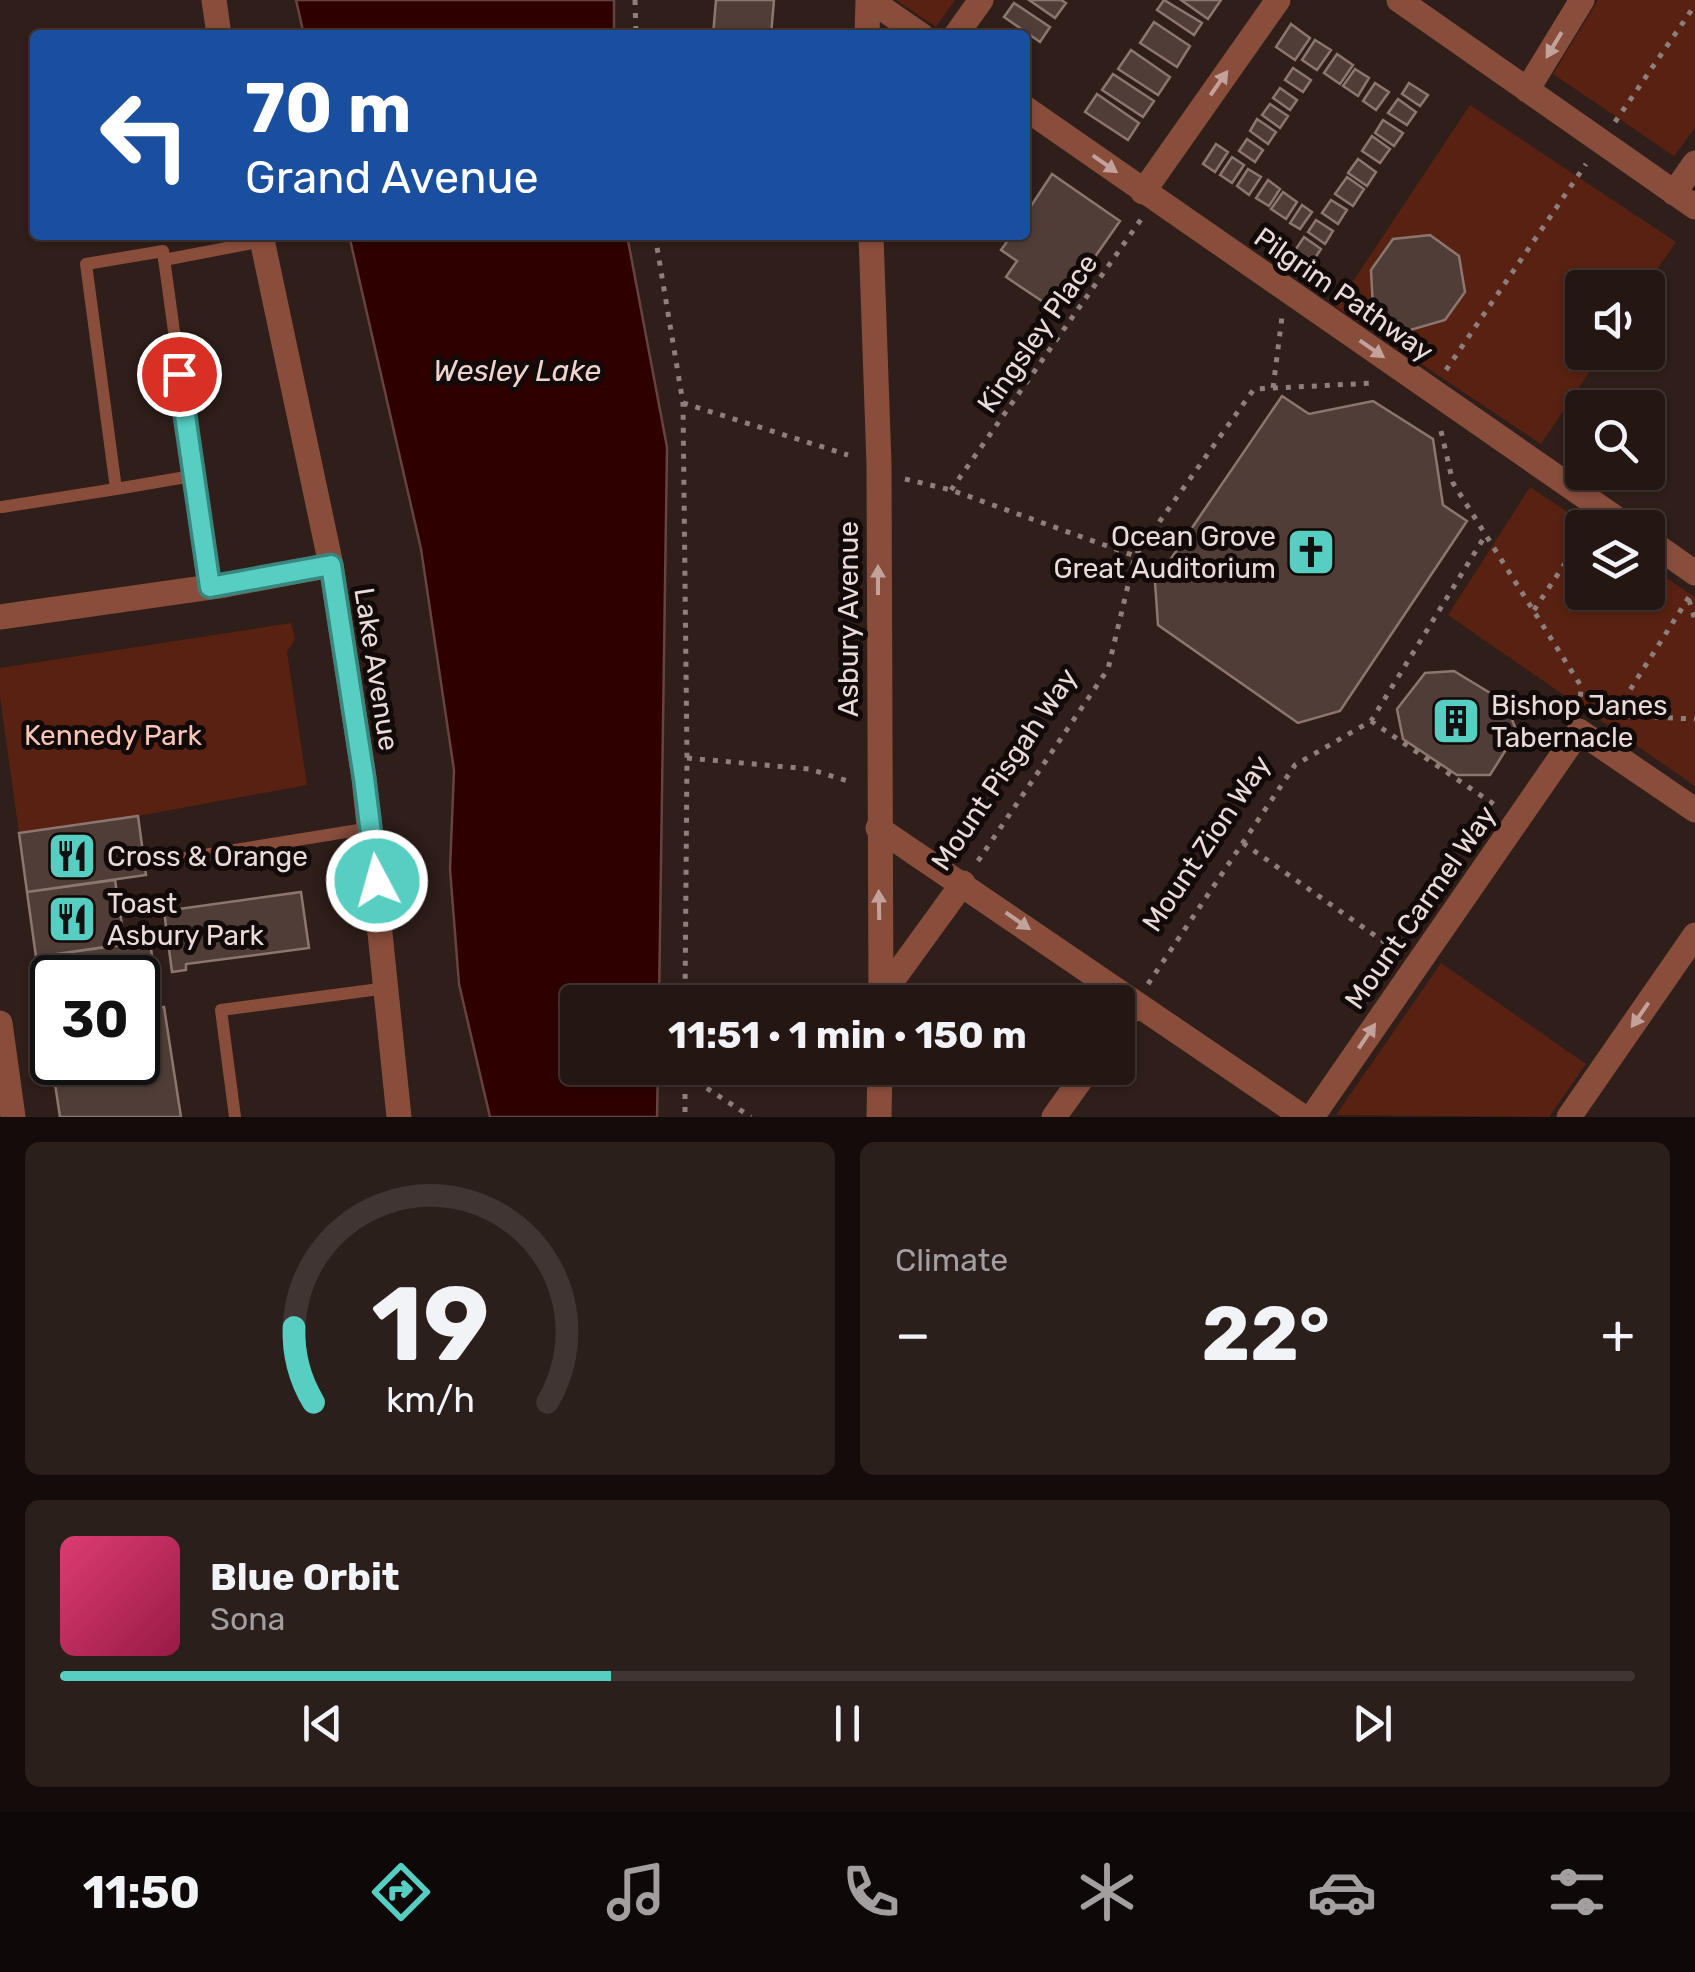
<!DOCTYPE html>
<html lang="en">
<head>
<meta charset="utf-8">
<style>
  body { margin:0; font-family:Rubik,sans-serif; background:#2b1f1c; color:#f1f3f6; height:100vh; display:flex; flex-direction:column; font-size:38px; white-space:nowrap }
  * { box-sizing:border-box; margin:0 }
  p { font-size:32px; color:#a39fa0 }
  .icon { flex:none; width:55px; height:55px; fill:none; stroke:currentColor; stroke-width:2; stroke-linecap:round; stroke-linejoin:round }
  .map { position:relative; height:1117px; overflow:hidden }
  .side { display:flex; flex-direction:column; gap:25px; padding:25px; background:#130c0a; flex:1 }
  .side>* { flex:none }
  .guide { position:absolute; left:30px; top:30px; width:1000px; height:210px; border-radius:10px; box-shadow:0 2px 8px #0004,0 0 0 2px #403533; background:#1a4fa0; color:#fff; overflow:hidden }
  .buttons { position:absolute; left:1565px; top:270px; display:grid; gap:20px }
  .buttons a { display:grid; place-items:center; width:100px; height:100px; border-radius:10px; background:#231613; box-shadow:0 2px 8px #0004,0 0 0 2px #403533; font-size:50px }
  .speed { position:absolute; left:30px; top:955px; display:flex; gap:20px; font-size:50px; font-weight:700; text-align:center }
  .speed>* { display:grid; place-content:center; width:130px; height:130px; border-radius:50%; background:#231613; box-shadow:0 2px 8px #0004,0 0 0 2px #403533; line-height:1 }
  .speed .limit { border:5px solid #111; border-radius:15px; background:#fff; color:#111 }
  .pin { position:absolute; display:grid; place-items:center; width:85px; height:85px; color:#fff; margin:-42px; border:5px solid #fff; border-radius:50%; box-shadow:0 2px 10px #0007 }
  .me { position:absolute; width:110px; margin:-55px; rotate:354deg; stroke-linejoin:round; filter:drop-shadow(0 0 8px #0008) }
  .turn { display:flex; align-items:center; gap:35px; height:210px; padding:0 50px; font-size:45px }
  .turn .icon { width:130px; height:130px; stroke-width:2.5 }
  .turn b { display:block; font-size:70px; line-height:85px }
  .big { font-size:75px; font-weight:700; line-height:1.1 }
  .side .tile { flex:1; display:flex; flex-direction:column; justify-content:center; gap:15px; min-width:0; padding:0 35px; border-radius:15px; background:#2b1f1c }
  .side .dial { align-items:center; gap:0 }
  .dial svg { height:260px; overflow:visible; fill:none; stroke:#403533; stroke-width:7; stroke-linecap:round; text-anchor:middle }
  .dial text { fill:#f1f3f6; stroke:none }
  .song { display:flex; align-items:center; gap:30px }
  .cover { width:120px; height:120px; border-radius:15px; background:linear-gradient(135deg,hsl(340 70% 55%),hsl(340 70% 35%)) }
  .played { height:10px; border-radius:5px; background:linear-gradient(90deg,#56cec2 35%,#403533 35%) }
  .keys { display:flex; justify-content:space-around; direction:ltr }
  .heat { display:flex; justify-content:space-between; align-items:center; font-size:55px; direction:ltr }
  .side .tiles { flex:1; display:grid; gap:25px; grid-template-columns:1fr 1fr }
  .tile:last-child { grid-column:span 2 }
  .trip { position:absolute; left:560px; top:985px; width:575px; height:100px; border-radius:10px; background:#231613; box-shadow:0 2px 8px #0004,0 0 0 2px #403533; font-weight:700; line-height:100px; text-align:center }
  .tab-bar { display:flex; height:160px; justify-content:space-around; align-items:center; background:#0e0908; color:#a39fa0 }
  .tab-bar .icon { width:70px; height:70px }
  .tab-bar .current { color:#56cec2 }
  .tab-bar b { font-size:45px; color:#f1f3f6 }
  .map>svg:first-child { display:block }
  .green { fill:#582111 }
  .water { fill:#2e0100; stroke:#664241; stroke-width:2.5 }
  .building { fill:#503d38; stroke:#8c7670; stroke-width:2.5 }
  .lines { fill:none; stroke-linecap:round; stroke-linejoin:round }
  .path { stroke:#8e7f7b; stroke-width:5; stroke-dasharray:5 8; stroke-linecap:butt }
  .service { stroke:#894d3c; stroke-width:12 }
  .minor { stroke:#894d3c; stroke-width:25 }
  .oneway { fill:#c2a29a }
  .route-casing { stroke:#38867e; stroke-width:25 }
  .route { stroke:#56cec2; stroke-width:18 }
  .labels { text-anchor:middle; stroke-width:10; stroke-linejoin:round; paint-order:stroke }
  .street-label { font-size:28px; fill:#e8dbd8; stroke:#120a08 }
  .poi-label { font-size:28px; fill:#e8dbd8; stroke:#120a08; text-anchor:start }
  .park-label { font-size:28px; fill:#fac5b6; stroke:#120a08 }
  .water-label { font-size:30px; font-style:italic; fill:#efd4cd; stroke:#120a08 }
</style>
</head>
<body>
<div class="map">
<svg width="1695" height="1117" viewBox="0 0 1695 1117">
  <rect width="100%" height="100%" fill="#2f1e19"/>
  <path class="green" d="M896,0h59l-19,27z
    M1598,0h97v128l-21,28 -121,-82z
    M1470,105l206,137 -31,45 -63,1v64l20,1 -61,91 -205,-137z
    M1530,487l60,40 -8,1v64h66v-26l47,31v189l-247,-171z
    M291,623l4,16 -8,13 20,133 -169,31 -119,17 -19,-136v-29z
    M1441,963l145,101 -37,53 -213,-2z"/>
  <path class="water" d="M296,0h318v35h-310z
    M349,235h278l40,212 -8,555h-81v66h80l-1,49h-167l-31,-133 -9,-115 4,-99 -33,-221z"/>
  <path class="building" d="M716,0h58l-3,35h-58z
    M1029,0h32l5,3 -11,15z
    M1164,0l38,23 -8,12 -37,-25z
    M1181,0h40l-13,19z
    M1014,3l36,24 -10,15 -36,-25z
    M1154,22l36,24 -13,21 -37,-24z
    M1291,24l19,14 -15,22 -19,-13z
    M1315,40l16,10 -14,20 -15,-10z
    M1131,50l39,27 -12,18 -40,-26z
    M1337,54l16,11 -13,19 -16,-11z
    M1293,68l18,12 -8,12 -18,-12z
    M1355,69l14,9 -11,18 -15,-10z
    M1113,74l41,27 -11,16 -41,-27z
    M1375,83l14,9 -13,18 -13,-9z
    M1409,83l19,12 -8,11 -18,-12z
    M1280,88l17,12 -7,10 -17,-12z
    M1097,94l42,29 -11,17 -43,-28z
    M1398,99l18,13 -9,13 -19,-12z
    M1270,104l18,12 -8,12 -18,-13z
    M1257,119l19,13 -8,12 -18,-13z
    M1383,120l20,13 -9,13 -19,-13z
    M1372,136l18,13 -10,14 -18,-12z
    M1247,139l16,11 -8,12 -16,-11z
    M1216,144l12,8 -13,20 -12,-8z
    M1232,157l12,8 -12,18 -12,-8z
    M1358,159l18,13 -9,14 -19,-13z
    M1248,169l13,8 -12,18 -12,-9z
    M1052,174l68,47 -63,90 -51,-34 11,-16 -16,-11 11,-15h13v-20z
    M1347,177l17,12 -11,17 -18,-12z
    M1268,180l12,9 -11,17 -13,-8z
    M1283,192l14,10 -11,17 -15,-10z
    M1331,200l16,10 -9,14 -16,-11z
    M1302,205l10,7 -12,17 -10,-6z
    M1316,220l17,11 -8,13 -17,-12z
    M1430,235l29,21 6,36 -20,28 -38,11 -34,-23 -2,-38 22,-31z
    M1304,237l17,12 -12,18 -17,-12z
    M1282,396l27,18 64,-13 60,38 10,66 24,16 -127,190 -42,12 -140,-98 -3,-43z
    M1454,671l51,31 12,30 -27,43h-33l-54,-36 -6,-30 28,-36z
    M138,816l8,59 -119,17 -8,-59z
    M115,880l10,64 -89,13 -9,-65z
    M301,892l8,56 -123,16v6l-14,2 -8,-61z
    M150,941l9,67 -21,3v-33h-86v45l-6,1 -10,-67z
    M164,1007l17,110h-121l-14,-93 6,-1v39h86v-51z"/>
  <g class="lines">
    <path class="path" d="M635,0l1,35
      M1615,122l80,-117
      M655,235l28,168 4,355 -2,244
      M1446,370l140,-206
      M1273,388l9,-71
      M683,403l165,52
      M1441,431l12,52 128,203 -1,21
      M905,479l46,11 184,66
      M951,490l191,-272
      M1689,600l6,20
      M1534,610l48,-72
      M1602,715l21,-14 66,-104
      M1603,715l92,4
      M1371,721l127,86
      M687,758l122,11 42,13
      M1243,843l154,108
      M978,861l130,-192 27,-113 119,-167 121,-6
      M1148,984l147,-219 76,-44 114,-185
      M685,1068v49
      M685,1074l66,43"/>
    <path class="service" d="M164,260l99,-19
      M192,476l-76,13 -30,-225 77,-13 46,336
      M2,507l114,-18
      M166,861l205,-33
      M235,1117l-14,-107 166,-22"/>
    <path class="minor" d="M214,0l5,35
      M870,0l51,35
      M1399,0l296,207
      M867,35l1,-35
      M956,35l25,-35
      M1527,90l55,-90
      M1025,108l605,420
      M1143,192l135,-192
      M1674,193l21,-30
      M261,235l70,330 33,213 35,339
      M871,235l8,229 2,538
      M1648,540l47,33
      M0,617l225,-32 106,-20
      M878,828l425,289
      M881,996l82,-113
      M0,1023l13,94
      M1118,1028l17,-25
      M879,1117l1,-49
      M1054,1117l35,-49
      M1312,1117l267,-386 116,79
      M1569,1117l126,-182"/>
  </g>
  <defs><path id="oneway-solid" d="M-6-.8H1V-3.2L6.5 0L1 3.2V.8H-6Z" transform="scale(2.5)"/></defs>
  <g class="oneway">
    <use href="#oneway-solid" transform="translate(1554 45) rotate(121)"/>
    <use href="#oneway-solid" transform="translate(1219 83) rotate(-55)"/>
    <use href="#oneway-solid" transform="translate(1105 164) rotate(35)"/>
    <use href="#oneway-solid" transform="translate(1372 349) rotate(35)"/>
    <use href="#oneway-solid" transform="translate(878 580) rotate(-90)"/>
    <use href="#oneway-solid" transform="translate(879 905) rotate(-91)"/>
    <use href="#oneway-solid" transform="translate(1018 921) rotate(35)"/>
    <use href="#oneway-solid" transform="translate(1640 1015) rotate(125)"/>
    <use href="#oneway-solid" transform="translate(1367 1036) rotate(-56)"/>
  </g>
  <g class="lines">
    <g class="route-casing">
      <path id="route" d="M179,374l31,213 121,-22 33,213 13,103"/>
    </g>
    <use href="#route" class="route"/>
  </g>
  <defs>
    <g id="church-square" transform="scale(2.5)"><rect x="-9" y="-9" width="18" height="18" rx="4" fill="#56cec2" stroke="#120a08"/><path d="M-1.2-6h2.4v3.5h3.3v2.4h-3.3V6h-2.4V-.1h-3.3v-2.4h3.3Z" fill="#111"/></g>
    <g id="building-square" transform="scale(2.5)"><rect x="-9" y="-9" width="18" height="18" rx="4" fill="#56cec2" stroke="#120a08"/><path d="M-4-6H4V6H1V3H-1V6H-4ZM-2.5-4.3h1.7v1.8h-1.7ZM.8-4.3h1.7v1.8H.8ZM-2.5-1h1.7V.8h-1.7ZM.8-1h1.7V.8H.8Z" fill="#111"/></g>
    <g id="restaurant-square" transform="scale(2.5)"><rect x="-9" y="-9" width="18" height="18" rx="4" fill="#56cec2" stroke="#120a08"/><path d="M-5-6h1v4h1v-4h1v4h1v-4h1v5L-1.5 .5V6h-2V.5L-5-1ZM5-6V6H3V1.5H1.5Q1.5-4 5-6Z" fill="#111"/></g>
  </defs>
  <g fill-rule="evenodd">
    <use href="#church-square" x="1311" y="552"/>
    <use href="#building-square" x="1456" y="721"/>
    <use href="#restaurant-square" x="72" y="856"/>
    <use href="#restaurant-square" x="72" y="919"/>
  </g>
  <g class="labels">
    <g class="street-label">
      <text transform="translate(1344 294) rotate(35)" y="10">Pilgrim Pathway</text>
      <text transform="translate(1037 333) rotate(-55)" y="10">Kingsley Place</text>
      <text transform="translate(848 619) rotate(-90)" y="10">Asbury Avenue</text>
      <text transform="translate(377 669) rotate(81)" y="10">Lake Avenue</text>
      <text transform="translate(1004 769) rotate(-56)" y="10">Mount Pisgah Way</text>
      <text transform="translate(1206 843) rotate(-56)" y="10">Mount Zion Way</text>
      <text transform="translate(1420 907) rotate(-55)" y="10">Mount Carmel Way</text>
    </g>
    <g class="poi-label">
      <text x="1276" y="546" text-anchor="end">Ocean Grove<tspan x="1276" dy="32">Great Auditorium</tspan></text>
      <text x="1491" y="715">Bishop Janes<tspan x="1491" dy="32">Tabernacle</tspan></text>
      <text x="107" y="866">Cross &amp; Orange</text>
      <text x="107" y="913">Toast<tspan x="107" dy="32">Asbury Park</tspan></text>
    </g>
    <g class="park-label">
      <text x="113" y="745">Kennedy Park</text>
    </g>
    <g class="water-label">
      <text x="517" y="381">Wesley Lake</text>
    </g>
  </g>
</svg>
<div class="buttons">
<a><svg class="icon" aria-label="sound" viewBox="0 0 24 24"><path d="M4 9h4l5-4v14l-5-4H4zM17 9q2 3 0 6"/></svg></a>
<a><svg class="icon" aria-label="search" viewBox="0 0 24 24"><circle cx="10" cy="10" r="6"/><path d="M15 15l6 6"/></svg></a>
<a><svg class="icon" aria-label="layers" viewBox="0 0 24 24"><path d="M12 4l9 5-9 5-9-5zM3 14l9 5 9-5"/></svg></a>
</div>
<div class="speed"><div class="limit">30</div></div>
<div class="pin" style="left:179px;top:374px;background:#d93025"><svg class="icon" aria-label="arrive" viewBox="0 0 24 24"><path d="M6 21V4h12l-3 4 3 4H6"/></svg></div>
<svg class="me" style="left:377px;top:881px" viewBox="-20 -20 40 40"><circle r="17" fill="#56cec2" stroke="#fff" stroke-width="3"/><path d="M0-11L8 9 0 5-8 9z" fill="#fff"/></svg>
<div class="trip">11:51 · 1 min · 150 m</div>
<div class="guide">
<div class="turn"><svg class="icon" aria-label="left" viewBox="0 0 24 24"><path d="M17 20v-9H6M10 6l-5 5 5 5"/></svg><div><b>70 m</b>Grand Avenue</div></div>
</div>
</div>
<section class="side">
<div class="tiles">
<div class="tile dial"><svg viewBox="0 0 100 80">
<path d="M14 69A42 42 0 1 1 86 69"/>
<path d="M14 69A42 42 0 0 1 8 46" stroke="#56cec2"/>
<text x="50" y="56" font-size="32" font-weight="700">19</text>
<text x="50" y="72" font-size="11">km/h</text>
</svg></div>
<div class="tile"><p>Climate</p>
<div class="heat"><a>−</a><b class="big">22°</b><a>+</a></div>
</div>
<div class="tile">
<div class="song"><i class="cover"></i><div><b>Blue Orbit</b><p>Sona</p></div></div>
<div class="played"></div>
<div class="keys"><svg class="icon" aria-label="previous" viewBox="0 0 24 24"><path d="M18 5L8 12l10 7zM5 5v14"/></svg><svg class="icon" aria-label="pause" viewBox="0 0 24 24"><path d="M8 5v14M16 5v14"/></svg><svg class="icon" aria-label="next" viewBox="0 0 24 24"><path d="M6 5l10 7-10 7zM19 5v14"/></svg></div>
</div>
</div>
</section>
<nav class="tab-bar">
<b>11:50</b>
<svg class="icon current" aria-label="directions" viewBox="0 0 24 24"><path d="M12 3l9 9-9 9-9-9zM9 14v-3h6M13 9l2 2-2 2"/></svg>
<svg class="icon" aria-label="music" viewBox="0 0 24 24"><path d="M9 18V5l10-2v13"/><circle cx="6" cy="18" r="3"/><circle cx="16" cy="16" r="3"/></svg>
<svg class="icon" aria-label="phone" viewBox="0 0 24 24"><path d="M5 4h4l2 5-3 2q2 4 5 5l2-3 5 2v4C11 20 4 13 5 4z"/></svg>
<svg class="icon" aria-label="climate" viewBox="0 0 24 24"><path d="M12 3v18M4 7l16 10M4 17L20 7"/></svg>
<svg class="icon" aria-label="car" viewBox="0 0 24 24"><path d="M5 17H2v-5l4-1 3-4h7l3 4 3 1v5h-3M9 17h6M6 11h13"/><circle cx="7" cy="17" r="2"/><circle cx="17" cy="17" r="2"/></svg>
<svg class="icon" aria-label="filters" viewBox="0 0 24 24"><path d="M4 7h16M4 17h16"/><circle cx="9" cy="7" r="2"/><circle cx="15" cy="17" r="2"/></svg>
</nav>
</body>
</html>
